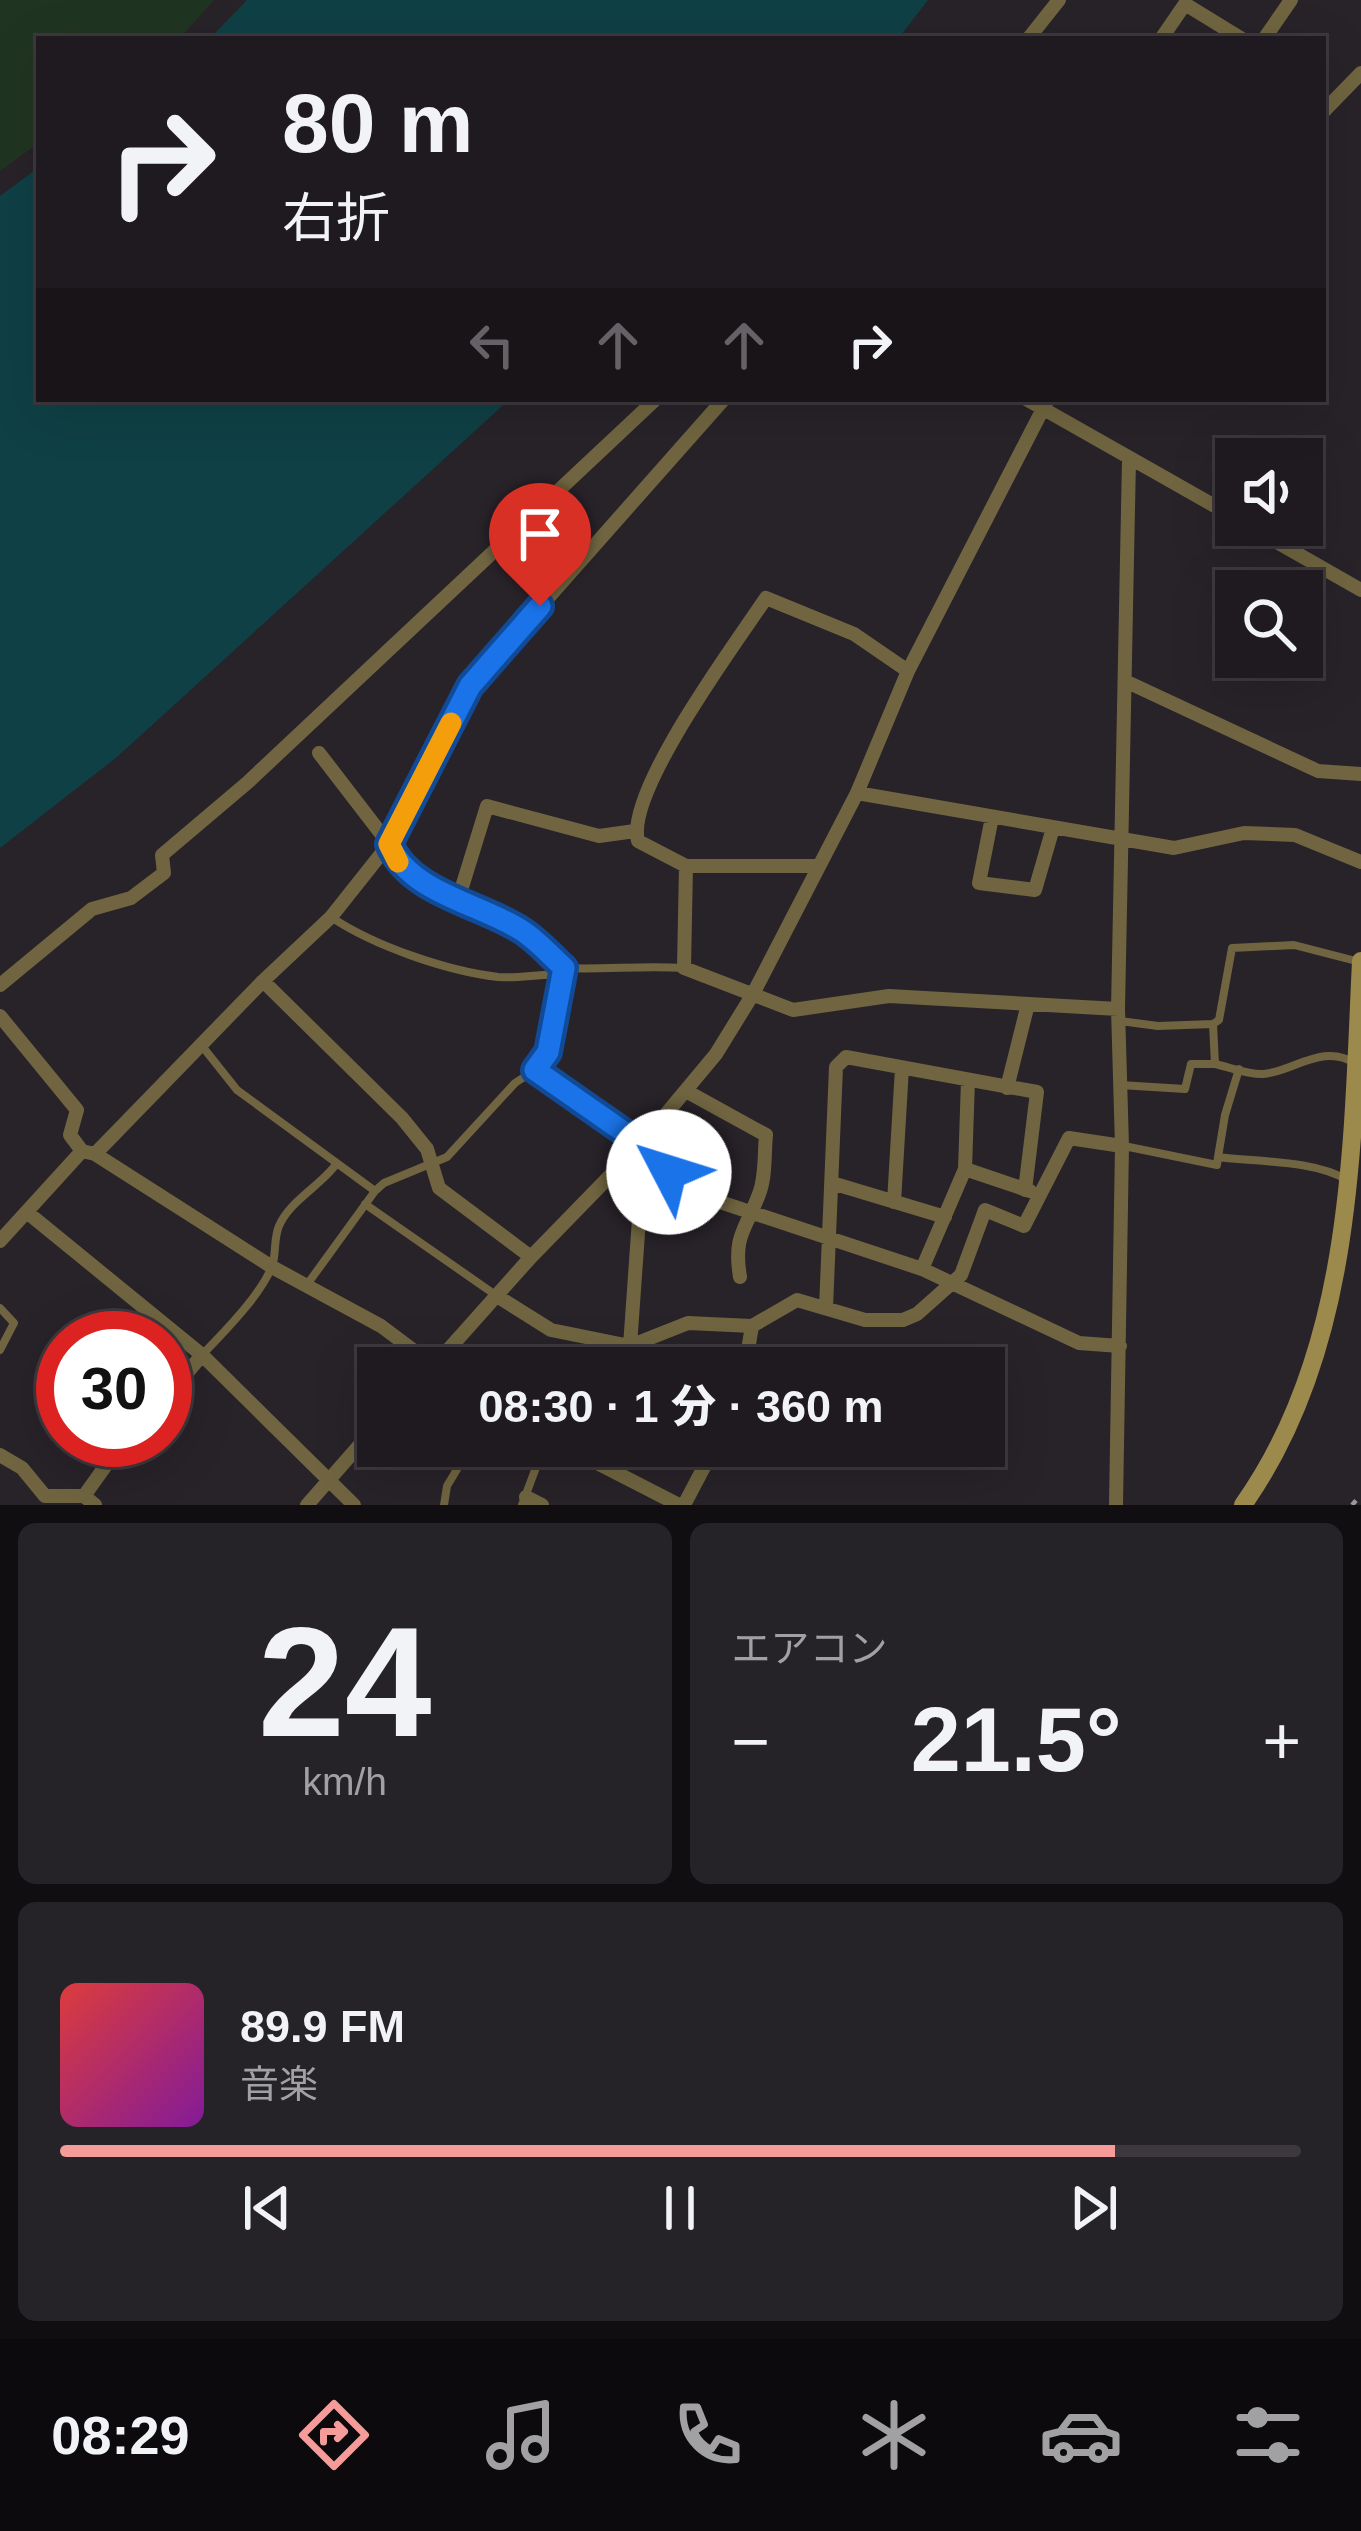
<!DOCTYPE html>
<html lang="ja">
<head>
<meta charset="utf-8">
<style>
  body { margin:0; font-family:Arial,"Noto Sans JP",sans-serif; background:#262328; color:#f1f3f6; height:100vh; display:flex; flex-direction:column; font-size:45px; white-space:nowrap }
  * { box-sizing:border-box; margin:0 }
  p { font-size:39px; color:#a1a1a4 }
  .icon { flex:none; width:66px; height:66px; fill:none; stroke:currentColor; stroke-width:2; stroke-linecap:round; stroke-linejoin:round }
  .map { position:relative; height:1505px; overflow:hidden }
  .side { display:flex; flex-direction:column; gap:18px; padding:18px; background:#100e11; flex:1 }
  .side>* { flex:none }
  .banner { position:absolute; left:36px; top:36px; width:1290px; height:366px; border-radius:0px; box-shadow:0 12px 48px #0002,0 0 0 3px #3c383d; background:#1e1a1f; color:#f1f3f6; overflow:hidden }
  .tools { position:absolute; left:1215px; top:438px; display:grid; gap:24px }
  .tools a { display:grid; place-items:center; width:108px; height:108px; border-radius:0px; background:#1e1a1f; box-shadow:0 12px 48px #0002,0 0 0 3px #3c383d; font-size:60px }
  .speed { position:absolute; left:36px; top:1311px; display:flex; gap:24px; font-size:60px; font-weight:700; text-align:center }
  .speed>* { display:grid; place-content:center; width:156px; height:156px; border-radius:50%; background:#1e1a1f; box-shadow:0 12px 48px #0002,0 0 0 3px #3c383d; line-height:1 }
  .speed .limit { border:18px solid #d22; background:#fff; color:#111 }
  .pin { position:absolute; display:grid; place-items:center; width:102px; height:102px; color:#fff; margin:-123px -51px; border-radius:50% 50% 50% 0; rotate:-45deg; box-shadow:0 0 12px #0007 }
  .pin .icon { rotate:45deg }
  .me { position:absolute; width:132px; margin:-66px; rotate:310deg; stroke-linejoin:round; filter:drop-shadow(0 0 9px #0008) }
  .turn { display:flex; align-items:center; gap:42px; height:252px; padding:0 48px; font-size:54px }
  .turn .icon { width:156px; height:156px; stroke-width:2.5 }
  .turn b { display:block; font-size:84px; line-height:102px }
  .lanes { display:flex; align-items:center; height:114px; padding:0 48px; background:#0003; justify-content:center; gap:60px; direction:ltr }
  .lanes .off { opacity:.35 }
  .big { font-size:90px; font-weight:800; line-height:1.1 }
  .side .card { flex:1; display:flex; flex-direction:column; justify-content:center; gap:18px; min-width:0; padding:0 42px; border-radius:18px; background:#262328 }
  .side .dial { align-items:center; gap:0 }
  .dial b { font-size:156px; line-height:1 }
  .song { display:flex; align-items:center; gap:36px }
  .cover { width:144px; height:144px; border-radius:18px; background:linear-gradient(135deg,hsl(0 70% 55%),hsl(290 70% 35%)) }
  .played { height:12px; border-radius:6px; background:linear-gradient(90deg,#f59b9a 85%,#3c383d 85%) }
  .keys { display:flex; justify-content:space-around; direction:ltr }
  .heat { display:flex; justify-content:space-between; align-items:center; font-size:66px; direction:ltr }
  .side .tiles { flex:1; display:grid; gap:18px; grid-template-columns:1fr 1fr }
  .card:last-child { grid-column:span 2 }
  .trip { position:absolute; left:357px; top:1347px; width:648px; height:120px; border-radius:0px; background:#1e1a1f; box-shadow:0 12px 48px #0002,0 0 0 3px #3c383d; font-weight:800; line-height:120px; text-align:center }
  .menu { display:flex; height:192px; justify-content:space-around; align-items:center; background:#0c0a0c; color:#a1a1a4 }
  .menu .icon { width:84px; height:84px }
  .menu .selected { color:#f59b9a }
  .menu b { font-size:54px; color:#f1f3f6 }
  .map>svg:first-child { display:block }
  .green { fill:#203521 }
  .water { fill:#0f4045 }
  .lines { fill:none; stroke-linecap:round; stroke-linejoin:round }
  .lane { stroke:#706540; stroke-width:8 }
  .street { stroke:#706540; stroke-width:14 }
  .secondary { stroke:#9c894c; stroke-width:18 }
  .rail { stroke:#9c979c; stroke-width:4.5; stroke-dasharray:6 12; stroke-linecap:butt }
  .route-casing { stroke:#114b97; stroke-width:30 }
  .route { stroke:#1a73e8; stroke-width:21 }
  .slow { stroke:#f59e0b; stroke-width:21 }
</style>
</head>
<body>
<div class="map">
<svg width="1361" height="1505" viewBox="0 0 1361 1505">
  <rect width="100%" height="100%" fill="#282229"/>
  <path class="green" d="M0,0h214l-35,39h-140v104l-39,28z"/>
  <path class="water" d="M247,0h681l-30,39h-689z
    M39,167v232h471l-393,358 -117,91v-652z"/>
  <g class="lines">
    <path class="lane" d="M331,917c43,29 116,54 167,60 23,2 42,-4 65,-2
      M1120,1021l38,5 55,-2 6,-4 13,-72 62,-3 66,17
      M202,1046l35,44 138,101 9,-8 63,-26 68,-74 20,-13 13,-17 16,-85c41,2 79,-3 120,0
      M1215,1064c14,3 34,11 48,10 30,-2 60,-32 93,-10
      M535,1070l105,74
      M1120,1085l65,4 6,-25h24l-2,-40
      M1124,1146l93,19 1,-8c39,5 97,3 129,23
      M1218,1157l7,-42 14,-46
      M365,1204l132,92
      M306,1286l69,-95
      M0,1308l14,15 -14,27
      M203,1354c21,-22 61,-62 70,-91 3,-12 1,-26 6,-37 10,-25 43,-41 58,-63
      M444,1505l3,-19 24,-40
      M522,1505l22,-59"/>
    <path class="street" d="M1028,39l31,-39
      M1161,39l24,-35 57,35
      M1264,39l27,-39
      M1323,112l38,-39
      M1026,399l210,119
      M1247,525l114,65
      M1125,681l193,90 43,3
      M319,753l70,91c22,51 90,59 132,86 16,10 29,25 43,38
      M857,793l317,55 70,-15 51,2 66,27
      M992,817l-13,66 56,7 18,-62
      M686,866l-2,102 109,42 96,-14 229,13
      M819,866h-133l-48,-25c-13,-49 98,-198 128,-243l88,36 54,37
      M458,900l29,-94 112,30 36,-5
      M263,981l139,137 25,31 12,39 92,69
      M0,985l92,-76 39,-11 33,-25 -2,-18 85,-72 409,-384
      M0,1016l77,94 -7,25 12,16
      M1007,1088l21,-84
      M686,1091l80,44c-2,19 0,42 -7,59 -13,36 -26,41 -19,83
      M95,1154l177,113 109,59 56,42
      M965,1169l65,22
      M669,1172l45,28 208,69 157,74 41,3
      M832,1183l113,34
      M894,1202l8,-134
      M28,1213l174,142 152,150
      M0,1241l82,-90 13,3 168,-173 68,-64 58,-73 81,-158 254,-287
      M922,1269l43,-100 3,-89
      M497,1296l54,34 79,16 58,-23 64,3 45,-26 68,20h38l14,-6 44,-39 24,-65 39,16 45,-88 53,8
      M826,1308l10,-241 10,-10 191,35 -12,98
      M432,1368l99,-111 110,-113 75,-90 37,-60 104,-201 51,-122 140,-272
      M616,1368l14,-22 10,-141 29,-33 -28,-28
      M745,1368l7,-42
      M165,1399l37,-44
      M564,1446l115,59
      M0,1455l22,13 23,28h39l11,9
      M84,1496l40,-56
      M526,1497l16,8
      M307,1505l71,-81
      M684,1505l31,-59
      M1116,1505l6,-359 -4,-137 11,-550"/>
    <path class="secondary" d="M1243,1505c111,-157 109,-360 118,-544"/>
    <path class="rail" d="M1352,1505l9,-10"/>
  </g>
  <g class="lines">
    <g class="route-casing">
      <path id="route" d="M540,606l-70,80 -81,158c22,50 90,59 132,86 16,10 29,25 43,38l-16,84 -13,18 106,74 28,28"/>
    </g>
    <use href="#route" class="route"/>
    <path class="slow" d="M398,862l-9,-18 62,-121"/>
  </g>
</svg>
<div class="tools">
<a><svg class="icon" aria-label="sound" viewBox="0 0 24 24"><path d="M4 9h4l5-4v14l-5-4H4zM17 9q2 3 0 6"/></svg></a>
<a><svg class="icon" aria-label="search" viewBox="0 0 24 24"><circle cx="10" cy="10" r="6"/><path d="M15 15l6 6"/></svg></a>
</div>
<div class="speed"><div class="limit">30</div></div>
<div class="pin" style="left:540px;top:606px;background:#d93025"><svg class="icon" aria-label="arrive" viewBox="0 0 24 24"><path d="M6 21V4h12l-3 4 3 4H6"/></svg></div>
<svg class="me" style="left:669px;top:1172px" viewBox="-20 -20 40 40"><circle r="19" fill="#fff"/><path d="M0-13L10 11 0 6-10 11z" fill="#1a73e8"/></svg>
<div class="trip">08:30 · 1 分 · 360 m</div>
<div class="banner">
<div class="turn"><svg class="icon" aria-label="right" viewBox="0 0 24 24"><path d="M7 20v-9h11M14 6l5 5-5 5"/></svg><div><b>80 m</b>右折</div></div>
<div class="lanes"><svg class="icon off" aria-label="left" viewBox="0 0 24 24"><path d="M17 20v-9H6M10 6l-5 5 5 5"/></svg><svg class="icon off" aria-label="ahead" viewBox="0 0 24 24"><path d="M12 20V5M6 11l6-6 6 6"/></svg><svg class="icon off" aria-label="ahead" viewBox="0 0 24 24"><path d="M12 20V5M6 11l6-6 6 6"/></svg><svg class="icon" aria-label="right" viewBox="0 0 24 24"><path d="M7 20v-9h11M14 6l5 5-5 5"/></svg></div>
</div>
</div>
<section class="side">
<div class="tiles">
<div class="card dial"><b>24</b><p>km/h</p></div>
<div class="card"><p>エアコン</p>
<div class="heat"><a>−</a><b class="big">21.5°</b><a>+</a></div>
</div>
<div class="card">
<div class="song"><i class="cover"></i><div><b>89.9 FM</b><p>音楽</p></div></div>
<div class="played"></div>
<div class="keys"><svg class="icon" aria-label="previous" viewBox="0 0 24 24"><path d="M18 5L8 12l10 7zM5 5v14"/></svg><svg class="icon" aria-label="pause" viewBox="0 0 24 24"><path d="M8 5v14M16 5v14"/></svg><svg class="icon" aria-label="next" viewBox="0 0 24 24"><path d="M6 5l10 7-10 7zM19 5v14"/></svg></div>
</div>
</div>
</section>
<nav class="menu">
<b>08:29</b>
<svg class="icon selected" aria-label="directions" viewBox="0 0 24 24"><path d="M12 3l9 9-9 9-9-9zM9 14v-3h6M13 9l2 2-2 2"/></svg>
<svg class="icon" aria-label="music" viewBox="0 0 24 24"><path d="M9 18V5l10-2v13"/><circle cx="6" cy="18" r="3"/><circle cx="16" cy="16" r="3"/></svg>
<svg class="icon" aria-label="phone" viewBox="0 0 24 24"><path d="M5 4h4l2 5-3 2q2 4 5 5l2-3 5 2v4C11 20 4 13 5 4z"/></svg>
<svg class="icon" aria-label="climate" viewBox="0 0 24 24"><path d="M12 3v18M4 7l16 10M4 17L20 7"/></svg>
<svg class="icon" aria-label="car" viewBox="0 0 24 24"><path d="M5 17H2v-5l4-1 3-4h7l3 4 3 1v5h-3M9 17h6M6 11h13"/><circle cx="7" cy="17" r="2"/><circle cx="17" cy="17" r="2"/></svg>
<svg class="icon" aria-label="filters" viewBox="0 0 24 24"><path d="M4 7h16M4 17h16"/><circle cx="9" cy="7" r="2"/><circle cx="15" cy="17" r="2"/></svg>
</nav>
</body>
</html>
